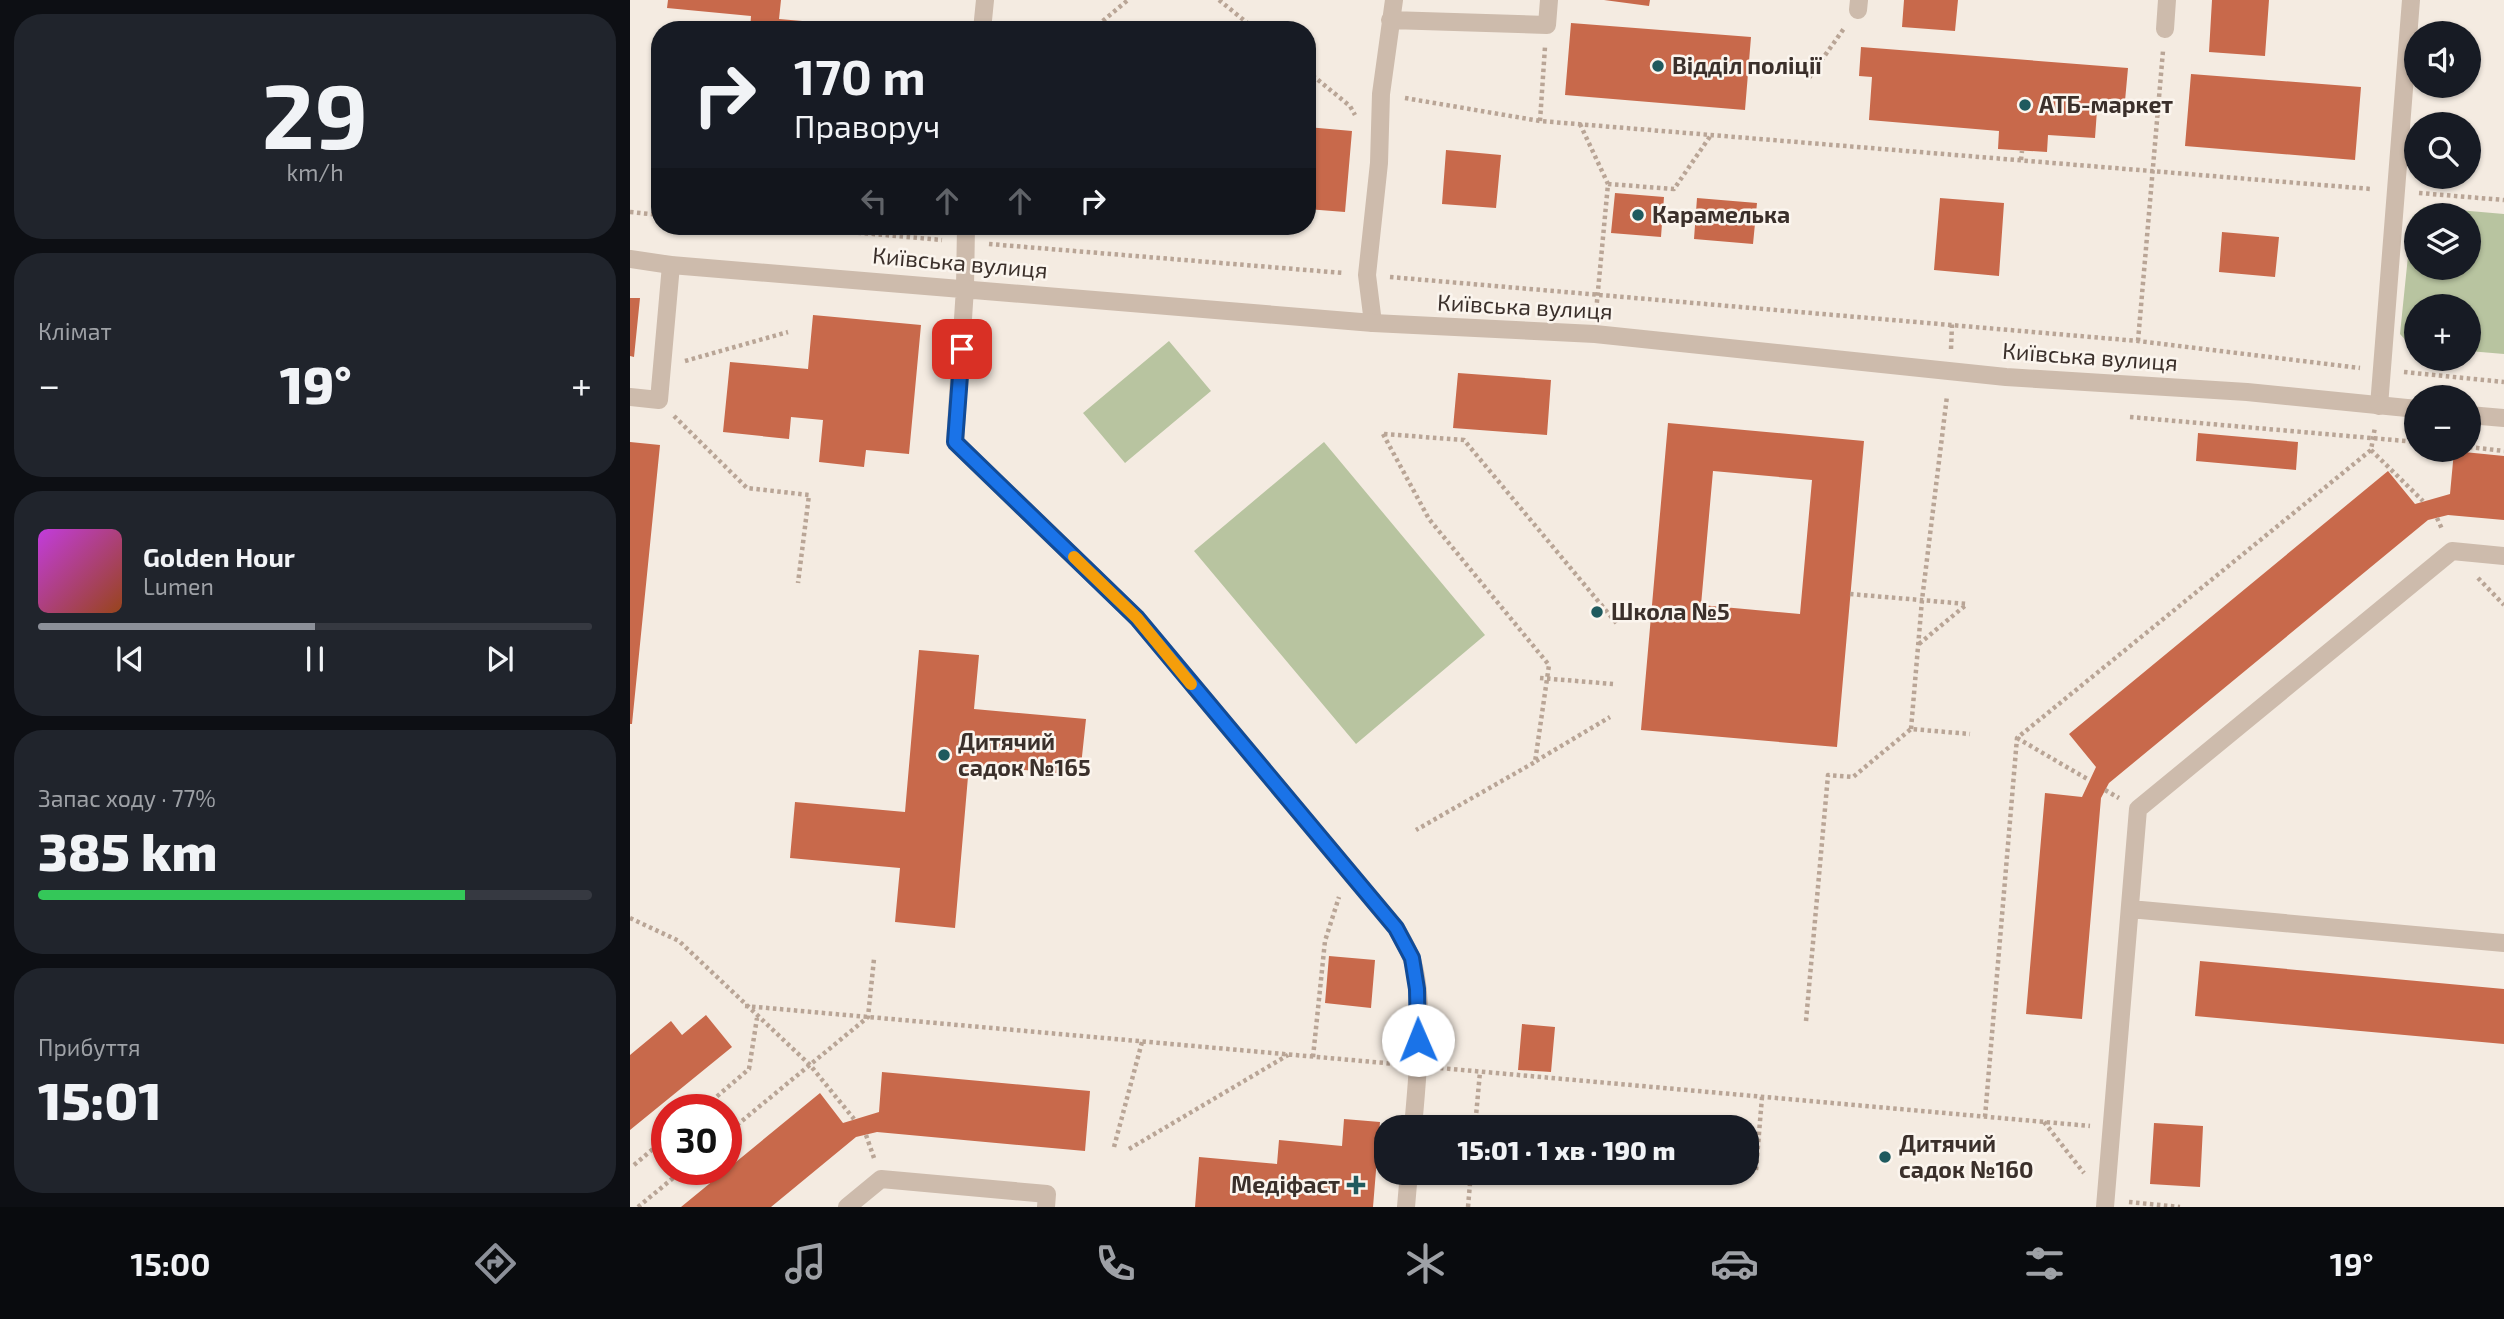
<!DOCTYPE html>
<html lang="uk">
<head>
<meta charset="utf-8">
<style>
  body { margin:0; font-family:"Exo 2",sans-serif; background:#20242c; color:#f1f3f6; height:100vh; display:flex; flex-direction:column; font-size:26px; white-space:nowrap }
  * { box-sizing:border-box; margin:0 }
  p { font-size:23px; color:#9ea1a6 }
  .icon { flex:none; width:38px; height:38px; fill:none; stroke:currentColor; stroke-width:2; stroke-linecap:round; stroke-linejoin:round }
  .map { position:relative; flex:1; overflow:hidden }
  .panel { display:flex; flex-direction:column; gap:14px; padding:14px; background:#0d0f14; width:630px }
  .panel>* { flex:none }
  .hud { position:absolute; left:21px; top:21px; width:665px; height:214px; border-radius:28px; box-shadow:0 2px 5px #0004; background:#171b24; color:#f1f3f6; overflow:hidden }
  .fabs { position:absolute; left:1774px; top:21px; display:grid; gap:14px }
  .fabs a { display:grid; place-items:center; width:77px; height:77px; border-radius:50%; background:#171b24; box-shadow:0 2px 5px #0004; font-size:35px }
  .speed { position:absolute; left:21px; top:1094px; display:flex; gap:14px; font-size:35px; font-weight:700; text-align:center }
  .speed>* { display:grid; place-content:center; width:91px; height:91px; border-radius:50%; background:#171b24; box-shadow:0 2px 5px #0004; line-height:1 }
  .speed .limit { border:10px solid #d22; background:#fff; color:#111 }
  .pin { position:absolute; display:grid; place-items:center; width:60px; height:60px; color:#fff; margin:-30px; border-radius:14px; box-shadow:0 4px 10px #0006 }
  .me { position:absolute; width:77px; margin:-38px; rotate:359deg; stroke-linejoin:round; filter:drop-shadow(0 0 5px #0008) }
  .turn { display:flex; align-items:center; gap:24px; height:147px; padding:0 28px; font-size:32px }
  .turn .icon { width:91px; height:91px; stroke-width:2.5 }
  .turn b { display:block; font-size:49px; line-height:60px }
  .lanes { display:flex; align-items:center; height:66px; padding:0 28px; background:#0003; justify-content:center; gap:35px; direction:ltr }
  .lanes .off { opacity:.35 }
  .big { font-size:52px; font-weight:800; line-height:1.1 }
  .panel .tile { flex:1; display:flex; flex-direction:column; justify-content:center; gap:10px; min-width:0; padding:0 24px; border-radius:28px; background:#20242c }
  .panel .dial { align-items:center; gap:0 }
  .dial b { font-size:91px; line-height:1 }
  .song { display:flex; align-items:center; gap:21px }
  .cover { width:84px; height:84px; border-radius:10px; background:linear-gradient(135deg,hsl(290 70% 55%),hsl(20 70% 35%)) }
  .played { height:7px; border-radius:4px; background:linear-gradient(90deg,#8c9099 50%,#363941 50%) }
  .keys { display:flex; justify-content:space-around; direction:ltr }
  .heat { display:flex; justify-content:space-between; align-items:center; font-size:38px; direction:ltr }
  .charge { height:10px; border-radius:5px; background:linear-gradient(90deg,#34c759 77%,#363941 0) }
  .trip { position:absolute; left:744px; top:1115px; width:385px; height:70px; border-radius:28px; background:#171b24; box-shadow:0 2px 5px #0004; font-weight:800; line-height:70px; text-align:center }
  .tabs { display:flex; height:112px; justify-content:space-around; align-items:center; background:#090b0e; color:#9ea1a6 }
  .tabs .icon { width:49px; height:49px }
  .tabs .selected { color:#8c9099 }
  .tabs b { font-size:32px; color:#f1f3f6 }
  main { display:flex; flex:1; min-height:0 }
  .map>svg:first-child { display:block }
  .green { fill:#b8c4a0; fill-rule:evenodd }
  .building { fill:#c8694b; fill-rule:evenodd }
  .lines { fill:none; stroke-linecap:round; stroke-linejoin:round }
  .path { stroke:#b9a596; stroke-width:4.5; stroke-dasharray:3.5 3.5; stroke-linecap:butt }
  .lane { stroke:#cdbbac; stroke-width:18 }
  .street { stroke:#cdbbac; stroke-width:18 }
  .route-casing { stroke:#114b97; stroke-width:18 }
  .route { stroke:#1a73e8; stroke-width:12 }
  .slow { stroke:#f59e0b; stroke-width:12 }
  .poi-dot { fill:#1f5a5e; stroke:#fbf5ee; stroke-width:2.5 }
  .labels { text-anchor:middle; stroke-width:5; stroke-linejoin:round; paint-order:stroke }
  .poi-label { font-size:23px; font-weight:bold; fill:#3b302b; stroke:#fbf5ee; text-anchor:start }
  .street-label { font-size:23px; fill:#3b302b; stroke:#fbf5ee }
</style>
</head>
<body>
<main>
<section class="panel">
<div class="tile dial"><b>29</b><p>km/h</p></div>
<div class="tile"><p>Клімат</p>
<div class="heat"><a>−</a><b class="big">19°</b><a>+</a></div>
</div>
<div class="tile">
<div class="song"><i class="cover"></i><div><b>Golden Hour</b><p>Lumen</p></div></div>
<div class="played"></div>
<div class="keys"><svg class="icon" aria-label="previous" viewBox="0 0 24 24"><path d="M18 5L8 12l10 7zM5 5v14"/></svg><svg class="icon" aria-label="pause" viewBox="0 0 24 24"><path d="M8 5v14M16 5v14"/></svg><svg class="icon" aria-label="next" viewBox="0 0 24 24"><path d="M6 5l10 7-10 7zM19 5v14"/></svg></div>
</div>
<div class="tile"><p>Запас ходу · 77%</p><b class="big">385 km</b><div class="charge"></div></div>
<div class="tile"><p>Прибуття</p><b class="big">15:01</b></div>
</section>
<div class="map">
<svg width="1874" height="1207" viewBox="0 0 1874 1207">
  <rect width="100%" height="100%" fill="#f4ebe1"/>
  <path class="green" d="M1794,207l80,7v140l-35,-3v-45h-52v40h-6l-11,-12 12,-117zM1787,215h52v53h-52z
    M539,341l42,50 -86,72 -42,-50z
    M694,442l161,193 -129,109 -162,-193z"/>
  <path class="building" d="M38,0h113l-2,19 58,5v6h-87l1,-14 -84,-8z
    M974,0h46l-1,6z
    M1274,0h54l-3,31 -53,-4z
    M1582,0h57l-4,56 -56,-4z
    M941,23l180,14 -6,73 -180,-15z
    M1231,47l267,21 -4,44 -27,-2 -2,28 -47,-3 -1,17 -49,-3 1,-18 -130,-11 3,-43 -13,-1z
    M1561,74l170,13 -6,73 -170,-14z
    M677,127l45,4 -7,81 -38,-3z
    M816,150l55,5 -5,53 -54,-4z
    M985,193l49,4 -3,40 -50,-4z
    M1067,198l60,5 -4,41 -59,-5z
    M1310,198l64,5 -5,73 -65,-6z
    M1592,232l57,5 -4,40 -56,-5z
    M0,298h10l-6,59 -4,-1z
    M183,315l108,10 -12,129 -43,-4 -2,17 -45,-5 4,-42 -32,-3 -2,22 -66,-7 7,-70 78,7z
    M828,373l93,7 -4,55 -94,-7z
    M1038,423l196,18 -27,306 -196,-17zM1083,471l99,9 -12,134 -99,-9z
    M1568,433l100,9 -2,28 -100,-9z
    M0,442l30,3 -28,279h-2z
    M1824,451l50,5v64l-56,-5 -20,5 -319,263 -8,15 -19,221 -56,-5 19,-221 37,4 14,-30 -27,-33 319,-263 27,33 35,-10z
    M289,650l60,5 -5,54 112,10 -6,56 -111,-10 -14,163 -60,-6 5,-54 -110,-10 5,-56 110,10z
    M699,956l46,4 -4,48 -46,-5z
    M1570,961l304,28v55l-309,-28z
    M76,1015l26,32 -102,83v-75l41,-34 11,14z
    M892,1024l33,3 -4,45 -33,-2z
    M252,1072l208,19 -5,60 -208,-19 -21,5 -85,70h-90l139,-114 23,30 36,-11z
    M714,1119l36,3 -7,85h-178l4,-50 78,7 2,-24 63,6z
    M1524,1123l49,3 -3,61 -50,-3z"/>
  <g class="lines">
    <path class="path" d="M589,0l37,30
      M462,30l36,-30
      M677,71l43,35 5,9
      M1179,78l36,-51
      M775,98l135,23 831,68
      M910,121l5,-74
      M950,124l28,60 -12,128
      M1391,160l1,-9
      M978,184l66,5 37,-54
      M1789,193l85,7
      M0,212l30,3
      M151,226l161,14
      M359,244l354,29
      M760,277l748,64 222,27
      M1508,341l25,-290
      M1321,349l1,-25
      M55,361l103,-29
      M1774,372l100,10
      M44,416l73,72 62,7 -11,88
      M1500,417l287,25
      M753,434l46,85 120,146 -14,97 -119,68
      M754,434l80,6 154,185
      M1839,447l35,4
      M1741,450l52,51
      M1807,518l5,11
      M1848,578l26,27
      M1220,594l117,10
      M1289,644l48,-40
      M910,678l73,6
      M1281,729l11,-129 25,-204
      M1387,738l72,42
      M906,761l74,-44
      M1475,790l14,8
      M0,918l49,23 131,124 44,54
      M115,1006l651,58
      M1176,1021l22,-246 25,2 58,-48 59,5
      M683,1057l12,-116 14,-44
      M810,1068l650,58
      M71,1110l48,-41 8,-51
      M1355,1117l32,-379 354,-288 4,-23
      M1414,1122l40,51
      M845,1127l5,-55
      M96,1134l142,-117 6,-58
      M236,1135l8,23
      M484,1147l28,-105
      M499,1149l159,-94
      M4,1165l33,-28
      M1126,1170l6,-73
      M1499,1202l51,5
      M8,1207l46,-38
      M838,1207l3,-35"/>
    <path class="lane" d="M1228,10l1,-10
      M760,20l157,5 2,-25
      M1535,29l2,-29
      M352,30l3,-30
      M335,288l1,-62
      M743,323l-6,-48 12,-112 2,-69 13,-94
      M0,397l29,3 12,-135
      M1749,406l32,-406
      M1500,909l374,34
      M217,1207l34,-28 166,15 -1,13
      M1475,1207l33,-398 314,-258 52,5"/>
    <path class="street" d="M0,259l41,6 702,58 222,11 411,43 241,15 170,17
      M335,288l-10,154 182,176 259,310c5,9 11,19 15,29 15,40 6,126 2,170
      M1839,415l35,3
      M776,1207l3,-35"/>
  </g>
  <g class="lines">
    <g class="route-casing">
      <path id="route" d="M332,349l-7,93 182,176 259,310 16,30 5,31 1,51"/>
    </g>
    <use href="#route" class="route"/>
    <path class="slow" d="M444,557l63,61 54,66"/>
  </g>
  <g class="poi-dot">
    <circle cx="1028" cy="66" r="7"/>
    <circle cx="1395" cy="105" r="7"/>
    <circle cx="1008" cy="215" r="7"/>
    <circle cx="967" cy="612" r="7"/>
    <circle cx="314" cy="755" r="7"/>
    <circle cx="1255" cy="1157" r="7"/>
    <path d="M722.5 1174.5h7v7h7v7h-7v7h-7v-7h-7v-7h7z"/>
  </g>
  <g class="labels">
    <g class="poi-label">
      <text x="1042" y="74">Відділ поліції</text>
      <text x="1409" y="113">АТБ-маркет</text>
      <text x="1022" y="223">Карамелька</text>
      <text x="981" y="620">Школа №5</text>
      <text x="328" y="750">Дитячий<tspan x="328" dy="26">садок №165</tspan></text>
      <text x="1269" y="1152">Дитячий<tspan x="1269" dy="26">садок №160</tspan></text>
      <text x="710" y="1193" text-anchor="end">Медіфаст</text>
    </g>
    <g class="street-label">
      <text transform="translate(330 263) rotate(5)" y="8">Київська вулиця</text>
      <text transform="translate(895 307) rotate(3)" y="8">Київська вулиця</text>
      <text transform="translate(1460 357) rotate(4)" y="8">Київська вулиця</text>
    </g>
  </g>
</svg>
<div class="fabs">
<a><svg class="icon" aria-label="sound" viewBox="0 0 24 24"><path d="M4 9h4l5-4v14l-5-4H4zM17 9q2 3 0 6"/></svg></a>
<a><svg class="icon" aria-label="search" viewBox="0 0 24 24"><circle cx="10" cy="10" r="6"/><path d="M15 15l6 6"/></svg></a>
<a><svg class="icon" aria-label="layers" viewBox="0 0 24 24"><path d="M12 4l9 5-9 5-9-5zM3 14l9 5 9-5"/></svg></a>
<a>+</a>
<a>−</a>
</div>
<div class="speed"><div class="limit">30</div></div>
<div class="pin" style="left:332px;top:349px;background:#d93025"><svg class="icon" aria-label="arrive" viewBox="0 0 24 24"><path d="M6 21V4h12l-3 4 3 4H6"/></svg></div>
<svg class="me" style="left:788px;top:1040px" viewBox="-20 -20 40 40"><circle r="19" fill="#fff"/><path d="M0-13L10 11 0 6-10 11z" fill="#1a73e8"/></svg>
<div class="trip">15:01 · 1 хв · 190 m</div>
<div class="hud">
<div class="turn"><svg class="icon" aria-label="right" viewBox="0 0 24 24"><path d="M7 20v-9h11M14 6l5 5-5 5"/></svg><div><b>170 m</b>Праворуч</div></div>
<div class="lanes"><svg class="icon off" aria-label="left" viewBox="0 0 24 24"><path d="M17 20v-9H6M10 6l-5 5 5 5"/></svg><svg class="icon off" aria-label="ahead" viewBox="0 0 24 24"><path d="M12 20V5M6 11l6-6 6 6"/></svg><svg class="icon off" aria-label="ahead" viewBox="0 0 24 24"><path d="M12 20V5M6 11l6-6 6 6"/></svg><svg class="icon" aria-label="right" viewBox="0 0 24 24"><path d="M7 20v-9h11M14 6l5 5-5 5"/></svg></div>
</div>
</div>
</main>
<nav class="tabs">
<b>15:00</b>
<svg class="icon selected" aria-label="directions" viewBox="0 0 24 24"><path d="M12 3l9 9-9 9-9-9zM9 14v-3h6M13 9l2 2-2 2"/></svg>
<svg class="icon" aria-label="music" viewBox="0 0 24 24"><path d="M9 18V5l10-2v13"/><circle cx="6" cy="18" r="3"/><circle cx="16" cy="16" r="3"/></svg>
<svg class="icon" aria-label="phone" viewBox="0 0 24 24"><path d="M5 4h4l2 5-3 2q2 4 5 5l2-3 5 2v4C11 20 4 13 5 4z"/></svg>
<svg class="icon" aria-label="climate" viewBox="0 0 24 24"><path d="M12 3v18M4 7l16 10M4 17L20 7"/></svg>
<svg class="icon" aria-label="car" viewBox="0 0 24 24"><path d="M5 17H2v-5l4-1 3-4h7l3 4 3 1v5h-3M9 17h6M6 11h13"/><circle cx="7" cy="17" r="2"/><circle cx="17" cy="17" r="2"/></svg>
<svg class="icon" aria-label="filters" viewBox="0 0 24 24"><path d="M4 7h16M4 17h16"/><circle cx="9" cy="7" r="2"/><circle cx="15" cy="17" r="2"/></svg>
<b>19°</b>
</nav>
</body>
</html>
